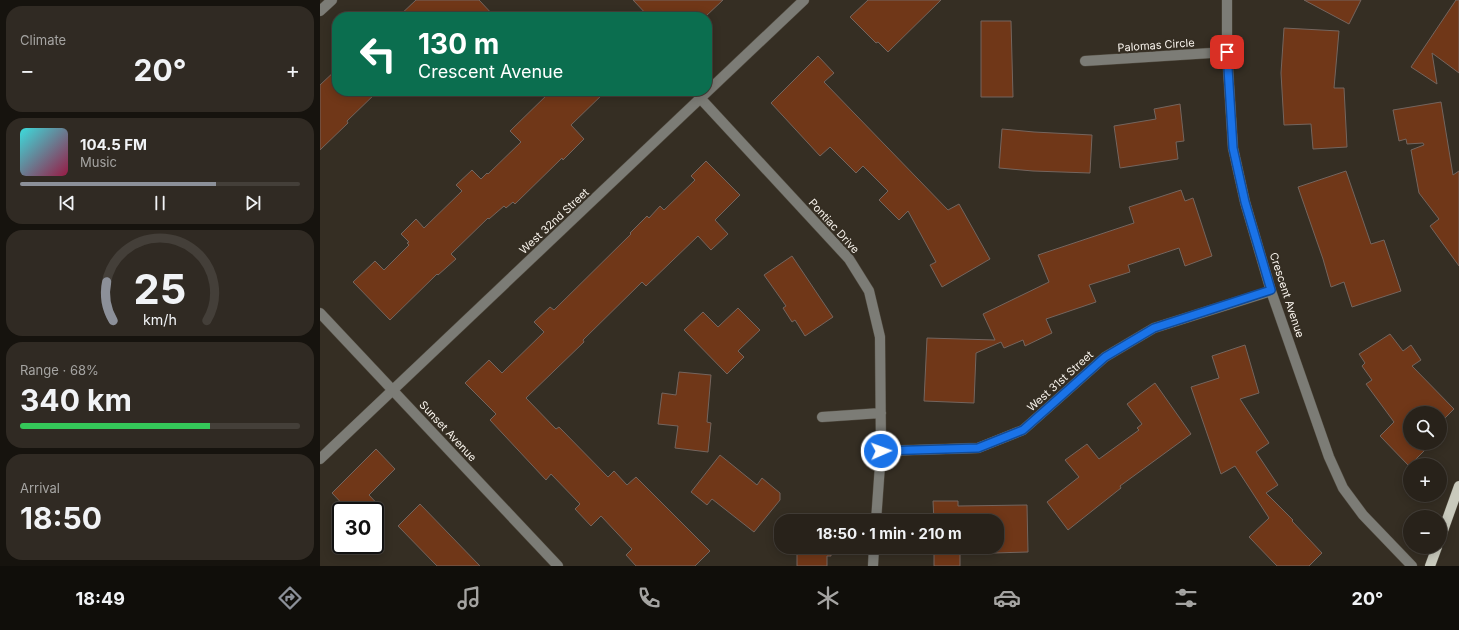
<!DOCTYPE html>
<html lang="en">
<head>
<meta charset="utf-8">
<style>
  body { margin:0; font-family:Inter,sans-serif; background:#302a23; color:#f1f3f6; height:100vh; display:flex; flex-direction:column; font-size:15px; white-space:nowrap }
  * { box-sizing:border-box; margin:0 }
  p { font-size:13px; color:#a5a4a2 }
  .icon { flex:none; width:22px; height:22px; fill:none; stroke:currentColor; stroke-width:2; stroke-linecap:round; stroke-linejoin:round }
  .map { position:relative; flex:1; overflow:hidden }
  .sheet { display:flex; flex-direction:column; gap:6px; padding:6px; background:#16130e; width:320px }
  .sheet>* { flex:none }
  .hud { position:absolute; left:12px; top:12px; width:380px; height:84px; border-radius:16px; box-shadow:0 2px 10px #0003,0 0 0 1px #443f39; background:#0b6e4f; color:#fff; overflow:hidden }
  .controls { position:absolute; left:1083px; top:406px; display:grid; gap:8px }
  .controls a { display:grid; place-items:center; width:44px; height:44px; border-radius:50%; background:#28221a; box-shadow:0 2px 10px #0003,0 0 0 1px #443f39; font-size:20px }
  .speed { position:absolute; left:12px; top:502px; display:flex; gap:8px; font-size:20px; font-weight:700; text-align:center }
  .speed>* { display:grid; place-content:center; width:52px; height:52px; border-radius:50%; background:#28221a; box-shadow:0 2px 10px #0003,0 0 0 1px #443f39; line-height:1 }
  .speed .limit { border:2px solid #111; border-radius:6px; background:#fff; color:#111 }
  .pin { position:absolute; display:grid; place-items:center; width:34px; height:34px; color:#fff; margin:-17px; border-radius:8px; box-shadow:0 2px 6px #0006 }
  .me { position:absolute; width:44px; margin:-22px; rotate:88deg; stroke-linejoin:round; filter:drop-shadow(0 0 3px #0008) }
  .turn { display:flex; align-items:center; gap:14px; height:84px; padding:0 20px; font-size:18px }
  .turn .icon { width:52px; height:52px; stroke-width:2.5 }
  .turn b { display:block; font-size:28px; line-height:34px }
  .big { font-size:30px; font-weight:700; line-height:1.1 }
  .sheet .card { flex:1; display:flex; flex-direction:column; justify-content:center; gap:6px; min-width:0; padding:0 14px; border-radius:16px; background:#302a23 }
  .sheet .dial { align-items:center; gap:0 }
  .dial svg { height:104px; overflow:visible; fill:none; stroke:#443f39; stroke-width:7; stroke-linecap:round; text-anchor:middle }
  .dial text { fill:#f1f3f6; stroke:none }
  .song { display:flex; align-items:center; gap:12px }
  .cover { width:48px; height:48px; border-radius:6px; background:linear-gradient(135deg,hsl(180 70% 55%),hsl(340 70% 35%)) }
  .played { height:4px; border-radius:2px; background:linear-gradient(90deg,#8c9099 70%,#443f39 70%) }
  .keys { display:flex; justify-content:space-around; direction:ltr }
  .heat { display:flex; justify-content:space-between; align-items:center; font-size:22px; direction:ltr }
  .charge { height:6px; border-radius:3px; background:linear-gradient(90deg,#34c759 68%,#443f39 0) }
  .trip { position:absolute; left:454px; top:514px; width:230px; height:40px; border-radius:16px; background:#28221a; box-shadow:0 2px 10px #0003,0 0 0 1px #443f39; font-weight:700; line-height:40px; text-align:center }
  .tabs { display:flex; height:64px; justify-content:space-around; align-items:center; background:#100e0a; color:#a5a4a2 }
  .tabs .icon { width:28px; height:28px }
  .tabs .selected { color:#8c9099 }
  .tabs b { font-size:18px; color:#f1f3f6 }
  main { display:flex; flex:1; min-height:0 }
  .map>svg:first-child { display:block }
  .building { fill:#703718; stroke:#74655e }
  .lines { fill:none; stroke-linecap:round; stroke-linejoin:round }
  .minor-casing { stroke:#504a3f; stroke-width:11 }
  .major-casing { stroke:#504a3f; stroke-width:11 }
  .minor { stroke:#7c7c76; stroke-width:10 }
  .major { stroke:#c9cabd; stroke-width:10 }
  .route-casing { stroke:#114b97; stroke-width:10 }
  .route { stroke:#1a73e8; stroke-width:7 }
  .labels { text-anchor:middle; stroke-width:4; stroke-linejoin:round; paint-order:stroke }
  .street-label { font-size:11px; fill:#f8f3ec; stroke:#352e23 }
</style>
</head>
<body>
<main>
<section class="sheet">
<div class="card"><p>Climate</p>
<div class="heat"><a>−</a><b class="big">20°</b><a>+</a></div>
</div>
<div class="card">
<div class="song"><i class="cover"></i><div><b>104.5 FM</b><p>Music</p></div></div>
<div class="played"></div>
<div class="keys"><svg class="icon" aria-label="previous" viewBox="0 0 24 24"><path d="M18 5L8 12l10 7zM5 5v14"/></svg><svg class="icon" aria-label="pause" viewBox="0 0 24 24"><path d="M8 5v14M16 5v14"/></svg><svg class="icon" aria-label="next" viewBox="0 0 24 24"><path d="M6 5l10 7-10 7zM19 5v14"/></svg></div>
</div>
<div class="card dial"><svg viewBox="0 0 100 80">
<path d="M14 69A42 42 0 1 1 86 69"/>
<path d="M14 69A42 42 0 0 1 9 39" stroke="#8c9099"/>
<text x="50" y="56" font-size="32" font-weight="700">25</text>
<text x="50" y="72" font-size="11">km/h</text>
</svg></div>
<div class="card"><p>Range · 68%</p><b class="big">340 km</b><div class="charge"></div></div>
<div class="card"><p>Arrival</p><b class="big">18:50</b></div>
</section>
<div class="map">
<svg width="1139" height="566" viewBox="0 0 1139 566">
  <rect width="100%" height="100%" fill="#352e23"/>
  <path class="building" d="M96,0h63l16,17h-97z
    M313,0h90l-18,17h-56z
    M548,0h73l-53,52 -10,-10 -2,1 -26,-26z
    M984,0h57l-12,24z
    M1136,0h3v73l-27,-20 5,31 -26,-17z
    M661,21h30l2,76h-32z
    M964,28l55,3 -5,57h10l3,59 -34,2 -2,-25 -27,1 -3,-52z
    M498,56l16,17 -10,9 124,128 11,-6 31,55 -48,28 -12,-22 6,-3 -28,-51 -9,9 -20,-20 9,-9 -25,-25 -7,7 -26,-26 -10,9 -49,-53z
    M17,69v22h41l-31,30 1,2 -28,27v-65z
    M231,91h55l-35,34 13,14 -21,21 -1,-2 -47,46 -2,-2 -7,6 -2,-2 -15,13 -1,-1 -37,36 5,5 -18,16 -1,-1 -47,46 -37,-38 22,-21 9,9 25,-25 -2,-2 2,-1 -8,-8 15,-15 8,9 38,-37 -6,-6 16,-15 9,9 6,-6 1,1 33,-32 -11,-11z
    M1121,102l12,73 6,-4v95l-29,-40 9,-7 -20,-26 -8,-43 13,-5 -1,-2 -16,1 -1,-5 -7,2 -6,-31z
    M860,104l4,37 -8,1 2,17 -58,9 -6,-42 42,-7 -2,-10z
    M682,129l32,3 58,3 -2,38 -57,-2 -34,-3z
    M386,161l34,34 -25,25 13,14 -17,16 -13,-14 -52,50 -4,-4 -59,58 1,2 -58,56 30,31 3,-2 49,50 6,-6 13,14 9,-8 74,74 -15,15h-59l-10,-11 6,-6 -31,-33 -10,10 -16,-17 5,-5 -29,-30 -5,6 -56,-60 6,-6 -31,-31 24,-23 13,13 42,-41 -10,-10 16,-15 4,3 77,-76 -1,-1 17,-17 2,2 11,-12 4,4 31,-30 -4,-4z
    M1026,171l25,73 13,-4 17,51 -49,16 -8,-25 -13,5 -8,-28 -25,-72z
    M861,190l4,11 8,-3 19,58 -27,10 -6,-18 -51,17 2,7 -41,13 7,17 -50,17 6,14 -27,13 -2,-6 -19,8 -3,-6 -25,11 -2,50 -50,-2 3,-63 68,2 -12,-26 66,-32 -11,-27 96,-32 -5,-16z
    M472,256l41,61 -28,19 -10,-16 -3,2 -9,-14 3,-2 -22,-31z
    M418,308l22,22 -22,21 6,6 -17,17 -43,-44 19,-18 15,15z
    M1070,334l13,17 8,-6 10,15 -9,6 42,43 -14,14v-10h-30v30h12l5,5 -18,18 -29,-30 14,-14 -28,-38 6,-4 -10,-14 3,-3 -6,-9z
    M925,345l14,48 -19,6 29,44 -13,9 22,33 -12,8 27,27 -1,1 30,32 -13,13h-32l-28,-29 20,-19 -34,-52 -14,8 -30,-87 28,-9 -7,-22z
    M359,372l32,3 -4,47 4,1 -3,29 -33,-4 3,-22 -20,-2 4,-31 14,2z
    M835,383l36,51 -71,52 1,2 -53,42 -21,-28 32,-25 -14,-17 22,-16 12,15 40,-29 -2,-2 5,-4 -15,-20z
    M56,449l19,20 -26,26 15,16h-35l-17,-18z
    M400,455l37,30 5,-7 18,15v7l-26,32 -42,-33 -5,6 -16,-13z
    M613,501h25v5l69,-1 1,47 -68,2v12h-26v-19h63v-26h-63z
    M100,504l60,62h-43l-39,-40z
    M477,516h35v5h-35z
    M477,547h34v9h-4v10h-30z"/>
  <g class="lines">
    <g class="minor-casing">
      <path id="minor" d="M907,0v52l6,96 12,54 26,89 58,166 14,31 20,27 49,51
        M0,11l12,-11
        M765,61l142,-9
        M381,99l148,160 20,32 11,46 1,114 -5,70
        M0,313l238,253
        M502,417l59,-4
        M561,451l97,-3 45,-18 82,-73 49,-29 117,-37
        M0,459l484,-459
        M553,566l1,-19"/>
    </g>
    <g class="major-casing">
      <path id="major" d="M1120,539l19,-53
        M1110,566l7,-19"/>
    </g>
    <use href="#minor" class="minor"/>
    <use href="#major" class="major"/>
  </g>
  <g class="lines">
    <g class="route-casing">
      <path id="route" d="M561,451l97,-3 45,-18 82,-73 49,-29 117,-38 -26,-88 -12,-54 -6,-96"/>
    </g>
    <use href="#route" class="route"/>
  </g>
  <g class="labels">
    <g class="street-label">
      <text transform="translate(836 45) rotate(-4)" y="4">Palomas Circle</text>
      <text transform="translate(234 221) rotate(-43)" y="4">West 32nd Street</text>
      <text transform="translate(514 226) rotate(48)" y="4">Pontiac Drive</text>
      <text transform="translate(967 295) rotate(72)" y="4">Crescent Avenue</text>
      <text transform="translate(740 381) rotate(-42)" y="4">West 31st Street</text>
      <text transform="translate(128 431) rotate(47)" y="4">Sunset Avenue</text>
    </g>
  </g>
</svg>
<div class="controls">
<a><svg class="icon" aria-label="search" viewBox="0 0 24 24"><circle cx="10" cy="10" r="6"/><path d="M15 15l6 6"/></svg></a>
<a>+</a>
<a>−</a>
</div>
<div class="speed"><div class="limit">30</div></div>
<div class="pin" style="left:907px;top:52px;background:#d93025"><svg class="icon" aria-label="arrive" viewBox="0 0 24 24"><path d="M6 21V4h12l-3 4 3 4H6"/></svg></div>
<svg class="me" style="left:561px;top:451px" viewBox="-20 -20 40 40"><circle r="17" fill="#1a73e8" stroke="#fff" stroke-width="3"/><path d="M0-11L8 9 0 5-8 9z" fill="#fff"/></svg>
<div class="trip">18:50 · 1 min · 210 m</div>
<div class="hud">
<div class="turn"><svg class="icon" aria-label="left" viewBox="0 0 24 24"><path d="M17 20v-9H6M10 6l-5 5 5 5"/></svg><div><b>130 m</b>Crescent Avenue</div></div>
</div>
</div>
</main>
<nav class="tabs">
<b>18:49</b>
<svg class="icon selected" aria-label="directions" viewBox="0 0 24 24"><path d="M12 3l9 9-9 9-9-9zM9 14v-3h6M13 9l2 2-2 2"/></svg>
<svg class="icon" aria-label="music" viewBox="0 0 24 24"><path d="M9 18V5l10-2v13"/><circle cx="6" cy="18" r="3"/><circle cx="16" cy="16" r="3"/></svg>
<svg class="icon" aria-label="phone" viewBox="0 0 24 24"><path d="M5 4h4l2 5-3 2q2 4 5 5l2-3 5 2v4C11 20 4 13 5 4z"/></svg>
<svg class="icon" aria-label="climate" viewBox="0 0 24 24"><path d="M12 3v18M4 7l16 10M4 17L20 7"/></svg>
<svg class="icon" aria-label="car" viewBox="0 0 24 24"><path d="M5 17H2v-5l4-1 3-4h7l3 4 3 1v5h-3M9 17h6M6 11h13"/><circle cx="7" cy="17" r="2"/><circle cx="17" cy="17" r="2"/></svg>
<svg class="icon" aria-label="filters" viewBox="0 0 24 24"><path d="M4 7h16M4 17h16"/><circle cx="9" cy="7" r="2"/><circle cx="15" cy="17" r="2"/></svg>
<b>20°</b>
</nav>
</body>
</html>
